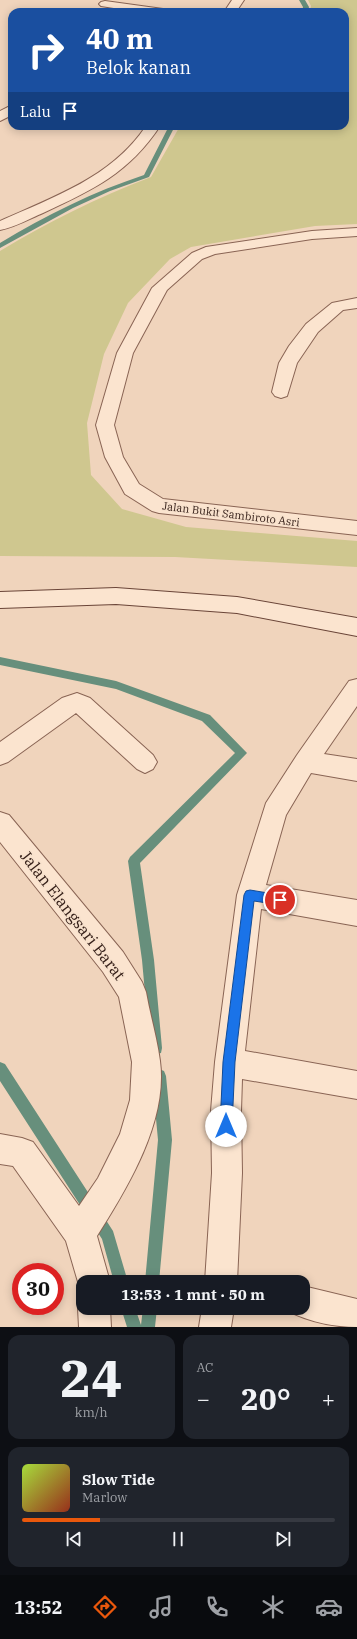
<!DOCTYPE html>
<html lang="id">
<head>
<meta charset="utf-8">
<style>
  body { margin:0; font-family:"IBM Plex Serif",serif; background:#20242c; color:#f1f3f6; height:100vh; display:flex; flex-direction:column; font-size:15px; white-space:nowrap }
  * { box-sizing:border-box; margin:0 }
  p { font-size:13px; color:#9ea1a6 }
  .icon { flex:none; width:22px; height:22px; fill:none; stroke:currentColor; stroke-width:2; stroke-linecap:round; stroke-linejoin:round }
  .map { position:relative; height:1327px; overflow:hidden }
  .side { display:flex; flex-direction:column; gap:8px; padding:8px; background:#0d0f14; flex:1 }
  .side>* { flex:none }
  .guide { position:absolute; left:8px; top:8px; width:341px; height:122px; border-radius:12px; box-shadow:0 2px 10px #0003; background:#1a4fa0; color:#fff; overflow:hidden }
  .speed { position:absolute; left:12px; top:1263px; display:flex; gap:8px; font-size:20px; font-weight:700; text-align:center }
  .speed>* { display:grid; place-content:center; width:52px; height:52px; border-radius:50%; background:#171b24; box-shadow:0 2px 10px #0003; line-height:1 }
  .speed .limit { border:6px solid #d22; background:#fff; color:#111 }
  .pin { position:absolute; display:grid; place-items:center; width:34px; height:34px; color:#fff; margin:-17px; border:2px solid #fff; border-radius:50%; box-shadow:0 1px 4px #0007 }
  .me { position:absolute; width:44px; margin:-22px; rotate:0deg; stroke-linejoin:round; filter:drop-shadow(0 0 3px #0008) }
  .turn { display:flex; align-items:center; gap:14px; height:84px; padding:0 12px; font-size:18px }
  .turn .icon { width:52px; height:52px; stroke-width:2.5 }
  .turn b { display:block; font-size:28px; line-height:34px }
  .then { display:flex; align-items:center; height:38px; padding:0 12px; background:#0003; gap:8px; font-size:15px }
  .big { font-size:30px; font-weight:800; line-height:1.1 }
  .side .tile { flex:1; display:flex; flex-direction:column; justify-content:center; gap:6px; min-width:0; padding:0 14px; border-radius:12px; background:#20242c }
  .side .dial { align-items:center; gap:0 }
  .dial b { font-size:52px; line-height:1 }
  .song { display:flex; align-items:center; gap:12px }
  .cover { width:48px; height:48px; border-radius:6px; background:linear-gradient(135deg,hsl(80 70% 55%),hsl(10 70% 35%)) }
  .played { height:4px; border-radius:2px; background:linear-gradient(90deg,#ea580c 25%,#363941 25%) }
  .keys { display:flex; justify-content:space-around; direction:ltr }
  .heat { display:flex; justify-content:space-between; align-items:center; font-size:22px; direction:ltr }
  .side .tiles { flex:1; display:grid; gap:8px; grid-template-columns:1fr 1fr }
  .tile:last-child { grid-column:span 2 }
  .trip { position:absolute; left:76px; top:1275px; width:234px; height:40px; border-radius:12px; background:#171b24; box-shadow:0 2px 10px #0003; font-weight:800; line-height:40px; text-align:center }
  .menu { display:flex; height:64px; justify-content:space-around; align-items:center; background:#090b0e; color:#9ea1a6 }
  .menu .icon { width:28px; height:28px }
  .menu .selected { color:#ea580c }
  .menu b { font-size:18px; color:#f1f3f6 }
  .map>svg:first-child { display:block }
  .green { fill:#cfc78f }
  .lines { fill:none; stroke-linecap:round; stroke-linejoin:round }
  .stream { fill:#678f7c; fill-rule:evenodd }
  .minor-casing { stroke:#896454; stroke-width:2 }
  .secondary-casing { stroke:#6a4538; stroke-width:2 }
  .minor { fill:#fbe4cf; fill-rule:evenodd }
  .secondary { fill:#fbe4cf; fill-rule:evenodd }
  .route { fill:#1a73e8; stroke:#114b97 }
  .labels { text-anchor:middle; stroke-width:3; stroke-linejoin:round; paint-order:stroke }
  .far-street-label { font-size:11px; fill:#37211a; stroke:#f7e1cc }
  .near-street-label { font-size:16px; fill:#37211a; stroke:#f7e1cc }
</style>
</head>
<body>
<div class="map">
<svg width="357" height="1327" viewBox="0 0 357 1327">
  <rect width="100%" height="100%" fill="#f0d4bc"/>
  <path class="green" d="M308,0h49v224l-42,2 -124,21 -21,12 -42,44 -24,51 -17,69 4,52 31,34 64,18 171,14v26l-182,-10 -175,-1v-305c50,-30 96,-53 151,-74l29,-51h165v-114h-35l1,-6z"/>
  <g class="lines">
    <path class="stream" d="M299,0h6l4,7 -1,5h-6l1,-5z
      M169,126h6l-26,51 -39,14 -37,17 -73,40v-5c46,-28 93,-51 144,-68z
      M0,657l116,24 94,34 37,38 -107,110 14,97 8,88 -1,5 -5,1 -5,-1 -1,-5 -8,-88 -14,-99 2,-4 105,-104 -33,-32 -86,-32 -116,-24z
      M0,1062l5,2 108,167 15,51h-14l-12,-43 -102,-158z
      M159,1069l5,2 2,5 6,64 -13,142h-14l13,-142 -6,-64 2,-5z
      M121,1308h14l6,17 2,-17h14l-2,19h-28z"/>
    <g class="minor-casing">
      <path id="minor" d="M232,0h12l-8,12h-12z
        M105,1l58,8 6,3h-30l-38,-6 -2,-2 2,-2z
        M12,105v10l-12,6v-10z
        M146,126h14c-31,47 -67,64 -117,87 -14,6 -28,14 -43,17v-9c54,-24 112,-44 146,-95z
        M357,228v8l-45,3 -97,15 -13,5 -35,31 -34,63 -19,72 9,32 16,27 24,15 194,22v14l-198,-22 -7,-2 -27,-17 -20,-37 -9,-32 21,-72 35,-65 40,-35 14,-6 106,-16z
        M357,298v10l-14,2 -25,22 -21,31 -10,33 -6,2 -6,-2 -3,-4 7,-29 10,-17 17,-22 26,-21z
        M357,679v27l-33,48 33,5v22l-46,-8 -25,42 -20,70 91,15v26l-96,-17 -16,142 112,20v28l-115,-20 -1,32 1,62 -5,109h-32l7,-109 -1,-62 4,-49 22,-167 29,-92 31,-48 52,-74z
        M77,693l13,5 63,57 4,7 -4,7 -8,4 -8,-4 -61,-56 -68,49 -8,3v-23l62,-44z
        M0,812l9,3 114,137 19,30 4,10c4,23 11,46 14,69 8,60 -32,126 -63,175l13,46h-27v12l-5,-12 -12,-41 -53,-75 -13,-2v-30l22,4 11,4 46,64 19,-28 22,-44 10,-34 2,-38 -13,-65 -16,-25 -103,-130z
        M303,1286l54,13v28c-23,0 -45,-5 -65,-14l-3,-5h14z
        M82,1296l1,12h27l1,19h-32l-1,-19z
        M202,1308h32l-3,19h-32z"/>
    </g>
    <g class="secondary-casing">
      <path id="secondary" d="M116,588l121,9 120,21v18l-120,-23 -121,-9 -116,4v-16z"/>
    </g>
    <use href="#minor" class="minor"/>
    <use href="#secondary" class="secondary"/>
  </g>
  <path class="route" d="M250,890l30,5 4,1 2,4 -2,4 -4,1 -26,-4 -19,161 -3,64 -2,5 -4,2 -4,-2 -2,-5 3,-64 21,-167 2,-4z"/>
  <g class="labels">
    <g class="far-street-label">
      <text transform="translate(231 514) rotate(7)" y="4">Jalan Bukit Sambiroto Asri</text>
    </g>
    <g class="near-street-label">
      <text transform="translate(73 915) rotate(52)" y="6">Jalan Elangsari Barat</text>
    </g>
  </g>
</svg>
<div class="speed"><div class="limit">30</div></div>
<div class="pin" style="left:280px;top:900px;background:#d93025"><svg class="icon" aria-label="arrive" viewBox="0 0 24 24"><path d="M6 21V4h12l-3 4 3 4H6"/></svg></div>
<svg class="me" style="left:226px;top:1126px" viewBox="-20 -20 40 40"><circle r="19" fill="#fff"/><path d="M0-13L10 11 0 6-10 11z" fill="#1a73e8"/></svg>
<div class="trip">13:53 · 1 mnt · 50 m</div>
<div class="guide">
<div class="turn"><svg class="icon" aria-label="right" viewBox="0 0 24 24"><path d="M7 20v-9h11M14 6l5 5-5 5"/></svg><div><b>40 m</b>Belok kanan</div></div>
<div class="then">Lalu<svg class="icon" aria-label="arrive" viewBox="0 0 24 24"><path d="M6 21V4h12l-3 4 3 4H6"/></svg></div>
</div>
</div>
<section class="side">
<div class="tiles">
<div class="tile dial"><b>24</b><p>km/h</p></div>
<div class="tile"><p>AC</p>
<div class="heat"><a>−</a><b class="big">20°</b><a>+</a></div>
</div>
<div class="tile">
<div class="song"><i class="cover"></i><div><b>Slow Tide</b><p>Marlow</p></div></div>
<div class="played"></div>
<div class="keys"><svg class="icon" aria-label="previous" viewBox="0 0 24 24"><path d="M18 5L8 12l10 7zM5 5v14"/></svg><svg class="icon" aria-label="pause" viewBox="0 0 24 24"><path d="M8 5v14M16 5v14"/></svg><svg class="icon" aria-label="next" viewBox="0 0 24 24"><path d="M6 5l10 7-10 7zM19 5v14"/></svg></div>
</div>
</div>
</section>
<nav class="menu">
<b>13:52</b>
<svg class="icon selected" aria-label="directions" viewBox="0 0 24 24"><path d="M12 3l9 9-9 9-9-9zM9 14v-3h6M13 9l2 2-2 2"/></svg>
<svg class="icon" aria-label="music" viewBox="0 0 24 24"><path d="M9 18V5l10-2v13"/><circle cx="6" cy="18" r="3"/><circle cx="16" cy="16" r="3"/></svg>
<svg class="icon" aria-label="phone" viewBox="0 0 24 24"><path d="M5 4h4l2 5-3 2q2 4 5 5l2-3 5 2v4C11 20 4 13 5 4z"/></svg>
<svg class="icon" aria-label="climate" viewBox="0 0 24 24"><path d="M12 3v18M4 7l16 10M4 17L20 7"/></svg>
<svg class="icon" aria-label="car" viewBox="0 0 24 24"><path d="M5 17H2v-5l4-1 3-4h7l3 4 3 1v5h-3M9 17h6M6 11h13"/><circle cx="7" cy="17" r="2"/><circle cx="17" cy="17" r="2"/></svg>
</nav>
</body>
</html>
